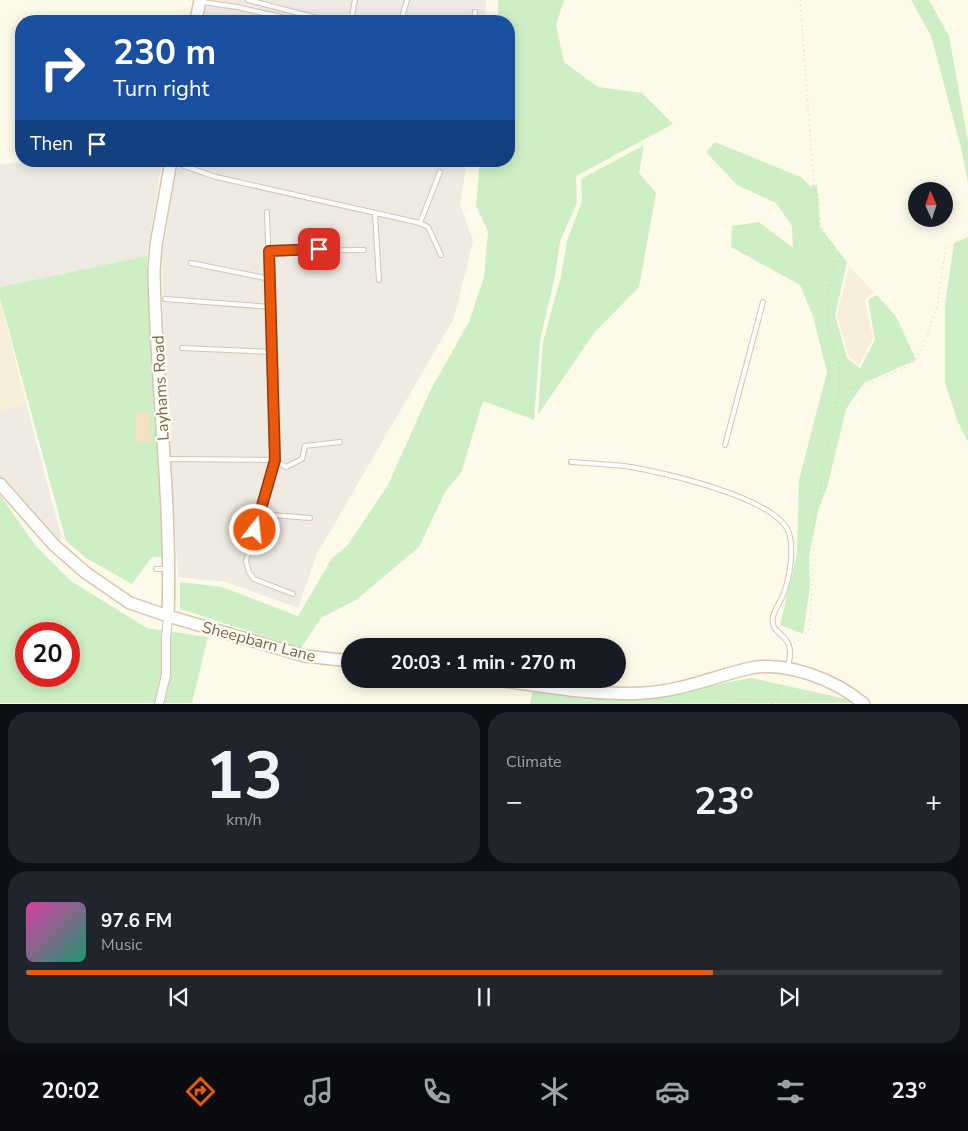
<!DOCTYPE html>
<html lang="en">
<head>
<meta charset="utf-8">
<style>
  body { margin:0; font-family:"Nunito Sans",sans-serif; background:#20242c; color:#f1f3f6; height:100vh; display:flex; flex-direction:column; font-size:19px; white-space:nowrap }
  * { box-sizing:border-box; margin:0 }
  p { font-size:16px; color:#9ea1a6 }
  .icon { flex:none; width:28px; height:28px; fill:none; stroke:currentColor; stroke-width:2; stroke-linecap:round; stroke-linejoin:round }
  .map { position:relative; height:704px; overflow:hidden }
  .drawer { display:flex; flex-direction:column; gap:8px; padding:8px; background:#0d0f14; flex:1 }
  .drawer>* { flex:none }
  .top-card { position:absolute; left:15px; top:15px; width:500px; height:152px; border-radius:20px; box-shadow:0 2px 12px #0003; background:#1a4fa0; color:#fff; overflow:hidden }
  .needle { width:32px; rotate:357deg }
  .tools { position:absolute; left:908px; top:182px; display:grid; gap:10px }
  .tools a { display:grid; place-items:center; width:45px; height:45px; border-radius:50%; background:#171b24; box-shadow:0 2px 12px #0003; font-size:25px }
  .speed { position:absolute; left:15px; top:622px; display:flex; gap:10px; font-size:25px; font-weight:700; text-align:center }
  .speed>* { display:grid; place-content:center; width:65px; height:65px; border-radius:50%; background:#171b24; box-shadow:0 2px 12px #0003; line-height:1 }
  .speed .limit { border:8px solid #d22; background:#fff; color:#111 }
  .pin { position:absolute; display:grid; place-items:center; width:42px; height:42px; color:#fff; margin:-21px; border-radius:10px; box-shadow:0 2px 8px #0006 }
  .me { position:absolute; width:55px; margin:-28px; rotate:16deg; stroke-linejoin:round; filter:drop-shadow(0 0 4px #0008) }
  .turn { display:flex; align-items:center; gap:18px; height:105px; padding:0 15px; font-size:22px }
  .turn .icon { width:65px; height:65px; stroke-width:2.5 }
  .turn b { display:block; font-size:35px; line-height:42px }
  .then { display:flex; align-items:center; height:48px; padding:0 15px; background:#0003; gap:10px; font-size:19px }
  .big { font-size:38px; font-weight:700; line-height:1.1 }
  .drawer .card { flex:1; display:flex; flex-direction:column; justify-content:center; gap:8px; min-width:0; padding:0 18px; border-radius:20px; background:#20242c }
  .drawer .dial { align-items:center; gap:0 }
  .dial b { font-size:65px; line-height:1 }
  .song { display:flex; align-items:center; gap:15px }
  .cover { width:60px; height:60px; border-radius:8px; background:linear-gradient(135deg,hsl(320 70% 55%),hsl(160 70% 35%)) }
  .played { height:5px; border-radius:2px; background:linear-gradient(90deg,#ea580c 75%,#363941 75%) }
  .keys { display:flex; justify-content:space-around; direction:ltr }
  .heat { display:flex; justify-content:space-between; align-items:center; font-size:28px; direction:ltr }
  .drawer .tiles { flex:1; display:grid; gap:8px; grid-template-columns:1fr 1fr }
  .card:last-child { grid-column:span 2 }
  .trip { position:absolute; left:341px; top:638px; width:285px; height:50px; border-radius:25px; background:#171b24; box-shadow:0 2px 12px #0003; font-weight:700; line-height:50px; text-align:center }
  .tabs { display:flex; height:80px; justify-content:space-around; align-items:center; background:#090b0e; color:#9ea1a6 }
  .tabs .icon { width:35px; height:35px }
  .tabs .active { color:#ea580c }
  .tabs b { font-size:22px; color:#f1f3f6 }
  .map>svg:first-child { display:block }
  .residential { fill:#f6eed8 }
  .industrial { fill:#efebe3 }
  .green { fill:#ceeec6; fill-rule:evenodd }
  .building { fill:#f5e0c0 }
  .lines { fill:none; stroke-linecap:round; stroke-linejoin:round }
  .lane-casing { stroke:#d2c5ae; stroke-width:6 }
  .street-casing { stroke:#d2c5ae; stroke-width:10 }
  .secondary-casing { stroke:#d6c6ab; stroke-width:14 }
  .path { stroke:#dbc4a2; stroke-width:1; stroke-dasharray:1 4; stroke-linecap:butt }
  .lane { stroke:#fff; stroke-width:4 }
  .street { stroke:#fff; stroke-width:8 }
  .secondary { stroke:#fff; stroke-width:11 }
  .route-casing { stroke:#983908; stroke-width:12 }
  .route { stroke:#ea580c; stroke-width:9 }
  .labels { text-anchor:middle; stroke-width:4.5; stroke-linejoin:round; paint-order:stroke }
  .street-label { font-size:16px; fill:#7c664a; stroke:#fffdf2 }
</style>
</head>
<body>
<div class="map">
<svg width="968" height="704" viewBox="0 0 968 704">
  <rect width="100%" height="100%" fill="#fefaea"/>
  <path class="residential" d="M849,266l25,26 -9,8 8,39 -14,26 -10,-8 -12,-42z
    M0,299l26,104 -26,9z"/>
  <path class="industrial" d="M206,0h280l-1,21h-283z
    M75,161h87l-15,95 -147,31v-123z
    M178,161h289l-7,43 13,37 -19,77 -137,236 -19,54 -72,-26 -48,-5 -14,-213 -2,-107z
    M26,403l36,136 -7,2 -55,-60v-69z"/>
  <path class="green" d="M498,0h66l-8,25 8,37 34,25 44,6 31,31 -97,52 1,27 -17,38 -5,35 -15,64 -6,80 -51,-19 -22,72 -15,17 -27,57 -63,53 -35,18 -20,30 -121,-39v-27l42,5 76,29 34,-58 15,-12 41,-61 42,-94 39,-69 15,-45 4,-46 -12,-25 4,-45h29v-140h-11z
    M911,0h18l20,36 19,105v42l-7,-35 -30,-112z
    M715,142l86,35 9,9 7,-1 3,42 27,35 -12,53 12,43 13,10 15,-28 -7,-40 9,-5 20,23 19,42 -52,23 -18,26 -19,79 -9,23 -9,45 1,31 -7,47 -23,-9 17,-71 2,-74 28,-108 -14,-56 -13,-31 -69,-38 1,-21 27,-4 34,26 -1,-22 -16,-23 -39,-18 -31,-33z
    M644,145l-5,28 17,20 -17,94 -45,46 -56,82 5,-73 18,-66 6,-35 15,-40 -1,-22z
    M968,237v205l-10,-20 -13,-39v-78l9,-62z
    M147,256l16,301h-11l-20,27 -46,-26 -20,-17 -66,-243v-11z
    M0,495l35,50 36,36 76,47 61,9 -16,66h-192zM26,634h43v42h-43z
    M751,678l114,25 -335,1 3,-15 112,9z"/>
  <path class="building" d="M150,412l1,30 -15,1 -1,-30z"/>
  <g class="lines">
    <g class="lane-casing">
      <path id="lane" d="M248,0l81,21
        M202,2l35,5 61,14
        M351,21l4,-21
        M401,21l6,-21
        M474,21l1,-9
        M173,162l43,15 204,46 8,4 13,28
        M375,214l4,66
        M420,223l20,-51
        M269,251l95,-1
        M191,263l79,16
        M165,299l106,8
        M182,348l90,4
        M725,445l38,-143
        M166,459l109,1 -8,-248
        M571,462c17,1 35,2 53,4 34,5 153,31 165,67 5,17 1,43 -5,60 -3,8 -9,15 -11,24 -4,21 25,14 15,49
        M259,514l51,4
        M156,569h10
        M293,594l-39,-15 -5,-7 -3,-11 29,-101 11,7 16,-8 3,-13 35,-4"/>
    </g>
    <g class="street-casing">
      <path id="street" d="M159,704l7,-29v-37l2,-22"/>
    </g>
    <g class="secondary-casing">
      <path id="secondary" d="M196,21l4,-21
        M0,484l54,61 32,28 44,30 38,13 137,40 45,5
        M168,616c4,-115 -12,-230 -14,-345l2,-26 15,-84
        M488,679c51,6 103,17 155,14 40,-2 71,-17 108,-25 36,-7 85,12 113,36"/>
    </g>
    <path class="path" d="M839,391l27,-6 48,-22 8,-14 15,-43 9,-59 22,-3
      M794,643l9,-5 7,-11 5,-116 6,-23 1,-20 11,-37 7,-49 -1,-24 -6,-12 -6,-28v-24l9,-33 -16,-40 -1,-18 -5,-17 -14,-186
      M772,704l12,-26"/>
    <use href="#lane" class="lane"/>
    <use href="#street" class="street"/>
    <use href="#secondary" class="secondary"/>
  </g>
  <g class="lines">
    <g class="route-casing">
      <path id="route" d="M255,530l20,-70 -6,-209 50,-2"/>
    </g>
    <use href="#route" class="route"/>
  </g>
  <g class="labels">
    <g class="street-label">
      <text transform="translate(160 388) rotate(-93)" y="6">Layhams Road</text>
      <text transform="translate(259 641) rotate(15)" y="6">Sheepbarn Lane</text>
    </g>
  </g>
</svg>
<div class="tools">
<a><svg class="needle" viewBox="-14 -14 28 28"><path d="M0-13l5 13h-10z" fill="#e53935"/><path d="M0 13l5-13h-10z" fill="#9ea1a6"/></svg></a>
</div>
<div class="speed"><div class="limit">20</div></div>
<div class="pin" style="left:319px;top:249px;background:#d93025"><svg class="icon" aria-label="arrive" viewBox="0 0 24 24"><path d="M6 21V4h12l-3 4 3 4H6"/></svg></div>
<svg class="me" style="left:255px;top:530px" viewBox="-20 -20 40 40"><circle r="17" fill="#ea580c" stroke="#fff" stroke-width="3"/><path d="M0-11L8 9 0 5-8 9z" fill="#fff"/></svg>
<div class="trip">20:03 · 1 min · 270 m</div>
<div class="top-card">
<div class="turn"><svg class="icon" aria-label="right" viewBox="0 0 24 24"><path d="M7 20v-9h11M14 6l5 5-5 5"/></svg><div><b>230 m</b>Turn right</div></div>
<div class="then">Then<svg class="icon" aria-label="arrive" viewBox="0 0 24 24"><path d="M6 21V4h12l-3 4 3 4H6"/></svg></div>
</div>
</div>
<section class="drawer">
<div class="tiles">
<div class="card dial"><b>13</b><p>km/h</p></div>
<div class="card"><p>Climate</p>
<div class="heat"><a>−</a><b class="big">23°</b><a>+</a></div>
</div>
<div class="card">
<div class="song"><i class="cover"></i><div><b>97.6 FM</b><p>Music</p></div></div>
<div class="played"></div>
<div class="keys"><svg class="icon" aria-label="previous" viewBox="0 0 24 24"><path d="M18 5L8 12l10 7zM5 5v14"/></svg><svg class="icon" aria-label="pause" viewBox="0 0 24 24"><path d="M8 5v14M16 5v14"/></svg><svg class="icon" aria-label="next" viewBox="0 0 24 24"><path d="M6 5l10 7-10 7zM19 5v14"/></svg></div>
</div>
</div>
</section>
<nav class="tabs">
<b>20:02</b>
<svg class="icon active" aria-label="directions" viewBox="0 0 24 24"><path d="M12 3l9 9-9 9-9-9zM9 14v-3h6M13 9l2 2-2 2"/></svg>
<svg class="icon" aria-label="music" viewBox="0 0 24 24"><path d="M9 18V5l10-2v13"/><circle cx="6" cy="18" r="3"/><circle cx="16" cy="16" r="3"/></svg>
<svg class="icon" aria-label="phone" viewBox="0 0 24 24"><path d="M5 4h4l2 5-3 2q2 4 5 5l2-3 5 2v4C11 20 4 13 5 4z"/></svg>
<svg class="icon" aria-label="climate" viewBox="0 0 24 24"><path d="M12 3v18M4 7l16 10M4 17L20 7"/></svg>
<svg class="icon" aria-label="car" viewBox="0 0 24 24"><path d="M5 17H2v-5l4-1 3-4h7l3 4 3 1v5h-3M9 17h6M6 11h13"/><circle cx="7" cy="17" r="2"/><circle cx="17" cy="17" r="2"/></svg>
<svg class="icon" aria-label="filters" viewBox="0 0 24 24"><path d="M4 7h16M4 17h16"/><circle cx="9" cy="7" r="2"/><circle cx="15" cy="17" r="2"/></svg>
<b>23°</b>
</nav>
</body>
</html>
